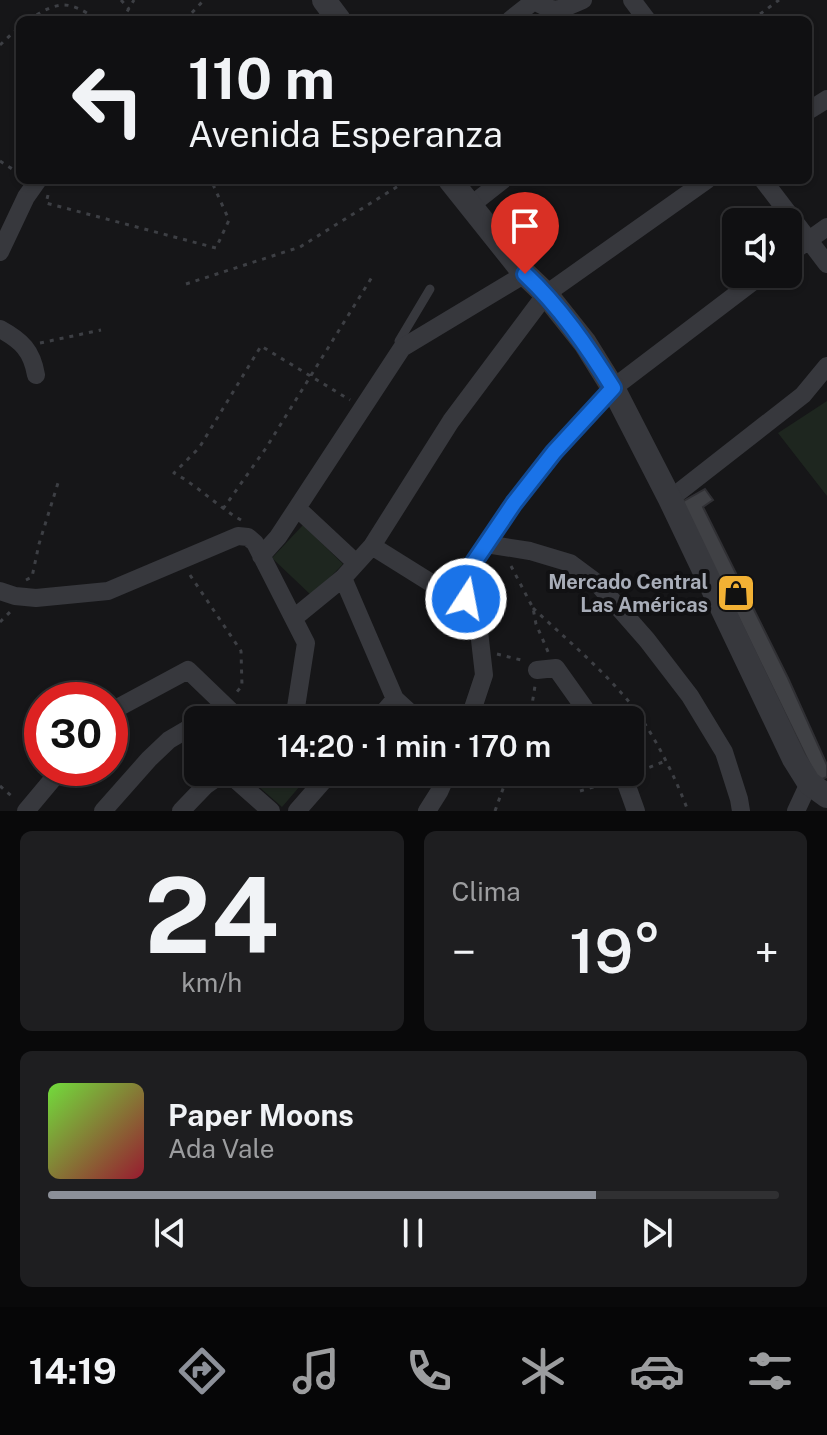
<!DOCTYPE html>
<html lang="es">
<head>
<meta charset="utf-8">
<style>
  body { margin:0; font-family:"Public Sans",sans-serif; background:#1e1e20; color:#f1f3f6; height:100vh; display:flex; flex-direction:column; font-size:30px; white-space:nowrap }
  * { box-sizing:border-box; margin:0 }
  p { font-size:26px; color:#9c9d9f }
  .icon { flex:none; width:44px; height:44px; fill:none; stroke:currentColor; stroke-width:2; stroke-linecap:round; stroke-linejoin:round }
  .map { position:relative; height:811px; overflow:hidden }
  .side { display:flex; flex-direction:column; gap:20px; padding:20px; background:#09090a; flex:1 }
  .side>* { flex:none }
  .banner { position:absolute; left:16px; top:16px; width:796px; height:168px; border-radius:12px; box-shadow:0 2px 6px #0004,0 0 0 2px #303032; background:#101012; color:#f1f3f6; overflow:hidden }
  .fabs { position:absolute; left:722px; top:208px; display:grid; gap:16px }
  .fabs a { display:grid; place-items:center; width:80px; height:80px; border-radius:12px; background:#101012; box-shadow:0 2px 6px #0004,0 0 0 2px #303032; font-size:40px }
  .speed { position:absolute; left:24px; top:682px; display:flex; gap:16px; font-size:40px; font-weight:700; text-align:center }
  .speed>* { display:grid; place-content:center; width:104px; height:104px; border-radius:50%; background:#101012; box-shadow:0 2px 6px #0004,0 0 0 2px #303032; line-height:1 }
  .speed .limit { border:12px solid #d22; background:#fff; color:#111 }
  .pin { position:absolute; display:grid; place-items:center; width:68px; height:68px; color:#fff; margin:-82px -34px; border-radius:50% 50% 50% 0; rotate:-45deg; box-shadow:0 0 8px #0007 }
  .pin .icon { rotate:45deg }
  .me { position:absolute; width:88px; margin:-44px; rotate:11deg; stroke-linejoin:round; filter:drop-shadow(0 0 6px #0008) }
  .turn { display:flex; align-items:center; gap:28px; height:168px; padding:0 40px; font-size:36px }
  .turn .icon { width:104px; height:104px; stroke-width:2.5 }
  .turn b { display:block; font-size:56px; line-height:68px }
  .big { font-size:60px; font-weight:600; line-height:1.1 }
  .side .tile { flex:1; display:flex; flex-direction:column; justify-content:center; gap:12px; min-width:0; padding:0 28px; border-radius:12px; background:#1e1e20 }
  .side .dial { align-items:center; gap:0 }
  .dial b { font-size:104px; line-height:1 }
  .song { display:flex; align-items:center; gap:24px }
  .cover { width:96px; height:96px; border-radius:12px; background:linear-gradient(135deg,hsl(100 70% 55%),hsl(350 70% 35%)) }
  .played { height:8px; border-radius:4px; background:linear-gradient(90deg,#8c9099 75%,#303032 75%) }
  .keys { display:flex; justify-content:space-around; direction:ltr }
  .heat { display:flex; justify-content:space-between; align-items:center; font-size:44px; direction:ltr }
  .side .tiles { flex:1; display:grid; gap:20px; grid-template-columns:1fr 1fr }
  .tile:last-child { grid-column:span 2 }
  .trip { position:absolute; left:184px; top:706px; width:460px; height:80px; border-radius:12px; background:#101012; box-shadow:0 2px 6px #0004,0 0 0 2px #303032; font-weight:600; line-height:80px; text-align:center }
  .tab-bar { display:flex; height:128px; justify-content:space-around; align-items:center; background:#060607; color:#9c9d9f }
  .tab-bar .icon { width:56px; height:56px }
  .tab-bar .on { color:#8c9099 }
  .tab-bar b { font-size:36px; color:#f1f3f6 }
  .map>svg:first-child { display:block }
  .green { fill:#1e261f }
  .building { fill:#404145; stroke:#303034; stroke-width:2 }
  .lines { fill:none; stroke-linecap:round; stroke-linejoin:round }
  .path { stroke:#3d3f44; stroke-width:3; stroke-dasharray:4 6; stroke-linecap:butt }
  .service { stroke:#37383d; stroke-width:9 }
  .minor { stroke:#37383d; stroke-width:18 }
  .tertiary { stroke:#37383d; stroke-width:24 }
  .route-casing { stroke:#114b97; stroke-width:20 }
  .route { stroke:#1a73e8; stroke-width:14 }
  .labels { text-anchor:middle; stroke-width:8; stroke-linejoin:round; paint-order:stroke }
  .poi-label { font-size:20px; font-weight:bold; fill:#a8adb8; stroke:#111113; text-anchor:end }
</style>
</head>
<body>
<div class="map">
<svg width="827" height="811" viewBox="0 0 827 811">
  <rect width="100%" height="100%" fill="#161618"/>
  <path class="green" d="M827,401v95l-49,-63z
    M303,525l40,39 -31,32 -40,-38z
    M270,772h42l-30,35 -24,-21z"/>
  <path class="building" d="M705,489l8,11 -10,7 85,171 39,87v12l-9,4 -136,-279z"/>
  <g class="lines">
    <path class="path" d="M121,0l8,9
      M28,20c32,-20 40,-20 70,0
      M122,20l12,-20
      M185,20l19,-20
      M752,20l27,-20
      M0,45l20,-19
      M0,161l20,13
      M213,184l8,-4
      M48,195l-2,8 170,45 13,-28 -18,-40
      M186,284l114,-37 108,-67
      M40,343l61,-13
      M223,509l43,-61 106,-171
      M241,520c-24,-14 -43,-34 -67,-47l25,-25 62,-102 89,54
      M511,566l22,42 3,16 13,30
      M190,575l51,76 1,35 -7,8
      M26,580l6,-3 7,-33 19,-61
      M533,608c33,31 68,60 97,95 22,27 46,75 58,108
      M0,622l10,-10
      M497,654l28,7
      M528,720l3,-9 4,-25
      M640,771l23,-9
      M0,786l15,13
      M580,791l27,-8
      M495,811l14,-39"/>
    <path class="service" d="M402,348l-3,-7 31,-52"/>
    <path class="minor" d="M533,0c23,15 26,10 50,0
      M632,0l15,20
      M510,20l24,-19
      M808,111l19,-12
      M763,180l64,84
      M470,206l33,-26
      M0,252l26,-55 12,-17
      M788,255l39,-28
      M0,329c22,12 32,22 36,46
      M670,499l133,-104 24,-29
      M297,508l59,55
      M486,544l44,7 40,12 27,20 50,57 43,56 34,56 15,47 2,12
      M372,546l80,50 14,3
      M261,556l17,-19 124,-189 123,-74
      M343,578l52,121 23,21
      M0,591l15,5 21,2 72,-7 130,-55 10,1 7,6 51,100 -12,77
      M294,618l49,-40 29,-32 79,-125 95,-127 161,-114
      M537,670l19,-2 37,52
      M110,712l78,-42 52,50
      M377,720l18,-21
      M469,720l15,-45 -5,-44 -13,-32 -1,-16 7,-18 42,-62 40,-51 59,-64 150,-114
      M227,772l44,39
      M622,772l14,39
      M26,811l36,-43
      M103,811l46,-52 20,-19 29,-17
      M181,811l24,-25 20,-14
      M297,811l34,-39
      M427,811l12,-19 9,-20
      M796,811l13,-28"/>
    <path class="tertiary" d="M324,0l15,20
      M450,180l75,94 21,20 39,49 28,45 57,111 124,260 15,24 18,13"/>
  </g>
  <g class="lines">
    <g class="route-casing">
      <path id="route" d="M466,599l-1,-16 7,-18 42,-62 40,-51 59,-64c-26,-42 -53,-81 -88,-114"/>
    </g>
    <use href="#route" class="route"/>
  </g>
  <defs>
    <g id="shop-square" transform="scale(2)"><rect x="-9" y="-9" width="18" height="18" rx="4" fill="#f2b134" stroke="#111113"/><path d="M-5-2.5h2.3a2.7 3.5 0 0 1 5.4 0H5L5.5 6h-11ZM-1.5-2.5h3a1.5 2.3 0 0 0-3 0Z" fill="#111"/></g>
  </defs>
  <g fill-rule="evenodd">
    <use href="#shop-square" x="736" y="593"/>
  </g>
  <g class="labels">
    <g class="poi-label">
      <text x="708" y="589">Mercado Central<tspan x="708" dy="23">Las Américas</tspan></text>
    </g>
  </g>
</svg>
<div class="fabs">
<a><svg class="icon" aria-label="sound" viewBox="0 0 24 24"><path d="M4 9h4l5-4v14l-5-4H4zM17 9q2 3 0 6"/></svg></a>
</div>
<div class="speed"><div class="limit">30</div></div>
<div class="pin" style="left:525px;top:274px;background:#d93025"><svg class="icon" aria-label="arrive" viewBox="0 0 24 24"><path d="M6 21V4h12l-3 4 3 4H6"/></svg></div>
<svg class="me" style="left:466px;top:599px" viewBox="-20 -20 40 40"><circle r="17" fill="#1a73e8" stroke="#fff" stroke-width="3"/><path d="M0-11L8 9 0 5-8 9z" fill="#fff"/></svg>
<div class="trip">14:20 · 1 min · 170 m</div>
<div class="banner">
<div class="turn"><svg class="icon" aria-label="left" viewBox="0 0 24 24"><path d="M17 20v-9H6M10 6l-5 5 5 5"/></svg><div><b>110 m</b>Avenida Esperanza</div></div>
</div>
</div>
<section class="side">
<div class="tiles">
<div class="tile dial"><b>24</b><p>km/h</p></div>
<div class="tile"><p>Clima</p>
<div class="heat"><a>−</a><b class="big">19°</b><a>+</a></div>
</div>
<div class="tile">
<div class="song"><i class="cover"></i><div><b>Paper Moons</b><p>Ada Vale</p></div></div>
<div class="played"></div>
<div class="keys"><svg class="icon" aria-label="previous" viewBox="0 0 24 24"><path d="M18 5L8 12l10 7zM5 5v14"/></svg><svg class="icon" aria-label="pause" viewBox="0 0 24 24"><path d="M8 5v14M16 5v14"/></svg><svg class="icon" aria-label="next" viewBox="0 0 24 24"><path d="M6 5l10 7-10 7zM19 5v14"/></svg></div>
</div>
</div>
</section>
<nav class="tab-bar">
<b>14:19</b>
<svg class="icon on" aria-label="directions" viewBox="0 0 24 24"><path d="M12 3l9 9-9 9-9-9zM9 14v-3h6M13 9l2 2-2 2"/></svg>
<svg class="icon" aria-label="music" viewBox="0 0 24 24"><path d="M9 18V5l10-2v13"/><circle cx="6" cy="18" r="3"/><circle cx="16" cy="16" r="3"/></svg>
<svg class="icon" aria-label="phone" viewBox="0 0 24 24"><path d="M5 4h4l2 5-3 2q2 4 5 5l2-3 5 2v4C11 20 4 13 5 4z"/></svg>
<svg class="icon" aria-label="climate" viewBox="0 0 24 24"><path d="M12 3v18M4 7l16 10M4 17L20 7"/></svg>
<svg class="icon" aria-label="car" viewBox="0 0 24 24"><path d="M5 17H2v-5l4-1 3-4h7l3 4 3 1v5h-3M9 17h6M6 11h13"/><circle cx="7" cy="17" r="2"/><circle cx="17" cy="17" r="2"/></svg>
<svg class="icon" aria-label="filters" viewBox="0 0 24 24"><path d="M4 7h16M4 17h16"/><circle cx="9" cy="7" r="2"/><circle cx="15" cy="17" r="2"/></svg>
</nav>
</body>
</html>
